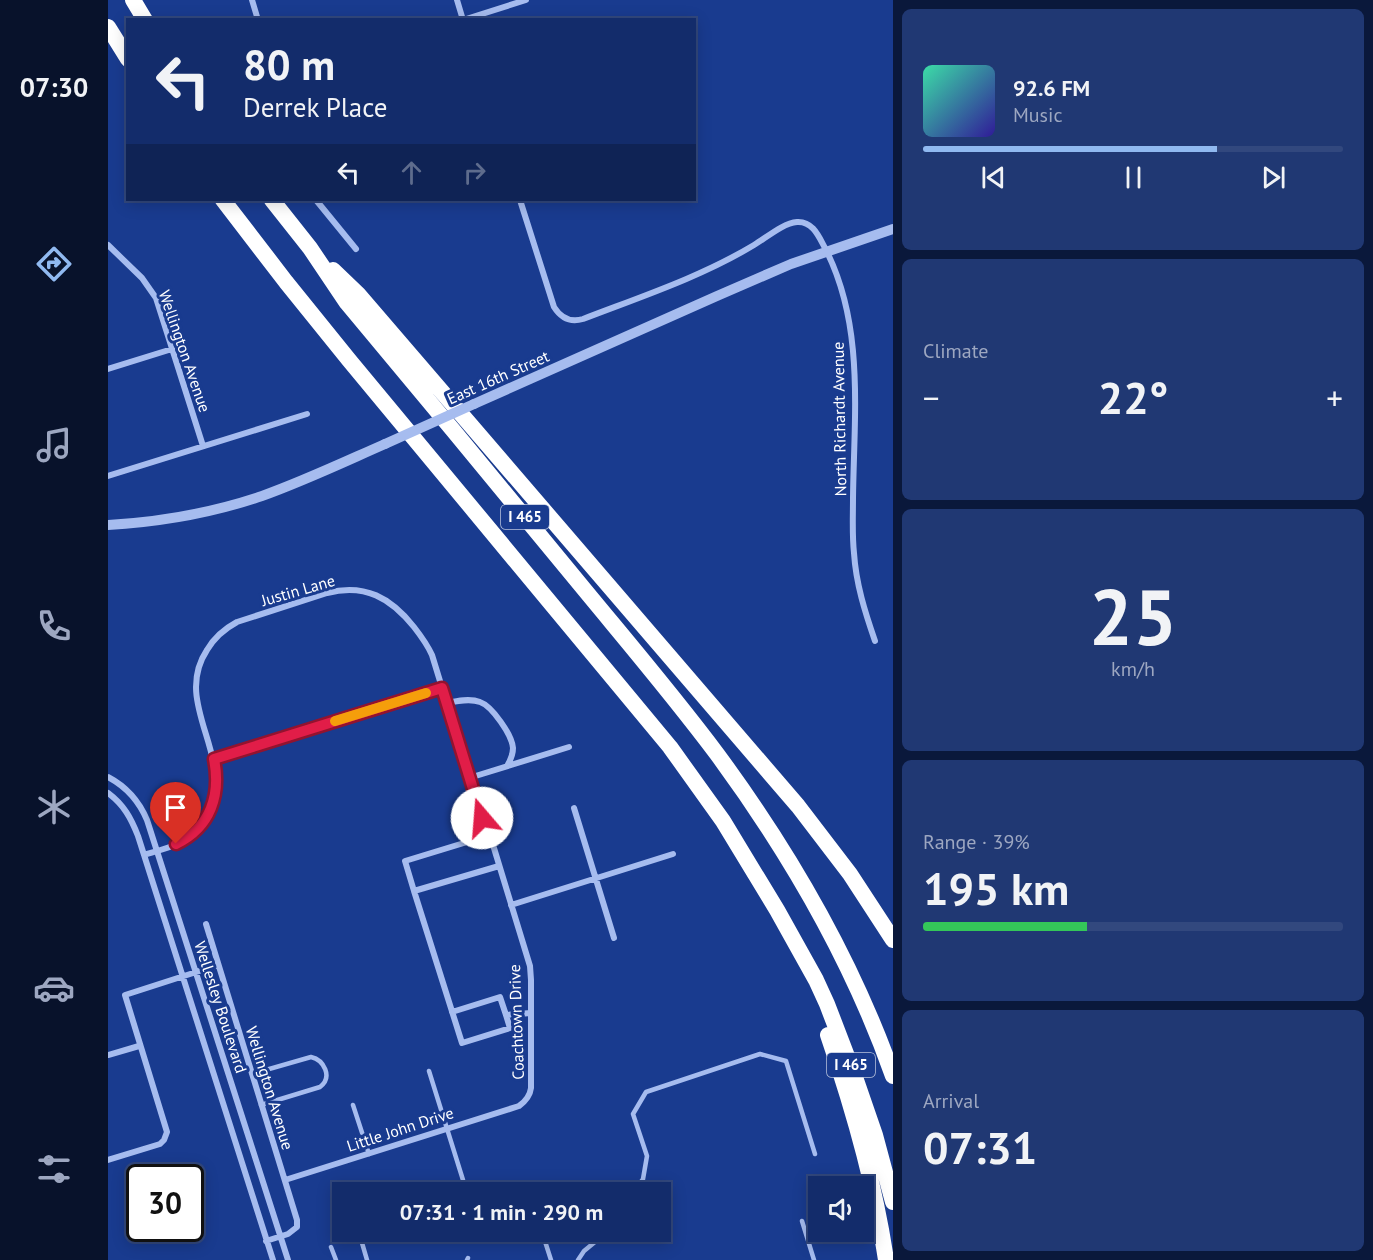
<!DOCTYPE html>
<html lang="en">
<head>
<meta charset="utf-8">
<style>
  body { margin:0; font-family:"PT Sans",sans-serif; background:#203873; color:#f1f3f6; height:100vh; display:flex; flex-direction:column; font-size:22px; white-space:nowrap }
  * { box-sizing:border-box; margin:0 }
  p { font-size:20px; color:#9da7c1 }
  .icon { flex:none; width:33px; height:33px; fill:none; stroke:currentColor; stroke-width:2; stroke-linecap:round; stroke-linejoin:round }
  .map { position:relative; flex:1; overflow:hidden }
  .side { display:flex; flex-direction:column; gap:9px; padding:9px; background:#0a183b; width:480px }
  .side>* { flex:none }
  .top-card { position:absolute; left:18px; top:18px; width:570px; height:183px; border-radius:0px; box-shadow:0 3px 15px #0003,0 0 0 2px #32487e; background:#132c6b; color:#f1f3f6; overflow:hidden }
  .fabs { position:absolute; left:700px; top:1176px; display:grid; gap:12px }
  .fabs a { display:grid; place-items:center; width:66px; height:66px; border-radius:0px; background:#132c6b; box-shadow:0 3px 15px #0003,0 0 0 2px #32487e; font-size:30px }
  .speed { position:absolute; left:18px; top:1164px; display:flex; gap:12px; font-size:30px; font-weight:700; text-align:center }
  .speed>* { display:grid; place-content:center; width:78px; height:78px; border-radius:50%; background:#132c6b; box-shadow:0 3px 15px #0003,0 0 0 2px #32487e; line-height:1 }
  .speed .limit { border:3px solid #111; border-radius:9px; background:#fff; color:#111 }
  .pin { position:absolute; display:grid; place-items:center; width:51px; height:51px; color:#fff; margin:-62px -26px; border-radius:50% 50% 50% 0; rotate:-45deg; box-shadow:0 0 6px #0007 }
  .pin .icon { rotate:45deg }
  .me { position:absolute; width:66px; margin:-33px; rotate:342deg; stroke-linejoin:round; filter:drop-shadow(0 0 4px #0008) }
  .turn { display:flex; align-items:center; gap:21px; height:126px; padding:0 18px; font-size:27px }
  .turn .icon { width:78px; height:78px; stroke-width:2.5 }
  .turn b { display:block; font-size:42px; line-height:51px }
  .lanes { display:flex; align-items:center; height:57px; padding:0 18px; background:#0003; justify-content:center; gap:30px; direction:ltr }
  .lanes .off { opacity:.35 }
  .big { font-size:45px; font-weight:700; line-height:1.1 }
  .side .tile { flex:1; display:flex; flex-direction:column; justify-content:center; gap:9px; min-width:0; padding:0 21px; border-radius:9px; background:#203873 }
  .side .dial { align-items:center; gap:0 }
  .dial b { font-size:78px; line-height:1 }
  .song { display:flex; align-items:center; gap:18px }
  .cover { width:72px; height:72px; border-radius:9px; background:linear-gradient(135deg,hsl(160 70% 55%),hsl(250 70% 35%)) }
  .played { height:6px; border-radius:3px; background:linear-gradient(90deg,#90b9f0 70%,#32487e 70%) }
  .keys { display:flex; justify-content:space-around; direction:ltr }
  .heat { display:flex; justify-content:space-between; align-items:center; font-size:33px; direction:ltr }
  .charge { height:9px; border-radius:4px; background:linear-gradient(90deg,#34c759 39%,#32487e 0) }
  .trip { position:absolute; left:224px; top:1182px; width:339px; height:60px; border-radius:0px; background:#132c6b; box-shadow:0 3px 15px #0003,0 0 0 2px #32487e; font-weight:700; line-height:60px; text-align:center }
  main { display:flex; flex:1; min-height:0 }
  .dock { display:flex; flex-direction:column; width:108px; justify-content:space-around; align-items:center; background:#08122b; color:#9da7c1 }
  .dock .icon { width:42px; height:42px }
  .dock .active { color:#90b9f0 }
  .dock b { font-size:27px; color:#f1f3f6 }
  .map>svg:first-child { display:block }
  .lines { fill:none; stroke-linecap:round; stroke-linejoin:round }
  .service { stroke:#a6bcef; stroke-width:4.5 }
  .minor { stroke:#a6bcef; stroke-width:6 }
  .tertiary { stroke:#a6bcef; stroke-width:10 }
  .motorway { stroke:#fff; stroke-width:16 }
  .tertiary-bridge { stroke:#a6bcef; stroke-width:10 }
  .route-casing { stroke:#92132f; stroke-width:15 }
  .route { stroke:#e11d48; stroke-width:10 }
  .slow { stroke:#f59e0b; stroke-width:10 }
  .labels { text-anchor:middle; stroke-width:6; stroke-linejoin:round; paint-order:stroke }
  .shield { fill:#193b8f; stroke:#bac4dd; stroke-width:1.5 }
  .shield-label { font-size:15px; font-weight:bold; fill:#fff }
  .street-label { font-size:16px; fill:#fff; stroke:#193b8f }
</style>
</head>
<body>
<main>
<nav class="dock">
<b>07:30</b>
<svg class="icon active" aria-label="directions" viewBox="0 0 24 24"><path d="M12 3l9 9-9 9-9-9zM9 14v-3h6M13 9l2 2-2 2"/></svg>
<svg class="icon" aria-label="music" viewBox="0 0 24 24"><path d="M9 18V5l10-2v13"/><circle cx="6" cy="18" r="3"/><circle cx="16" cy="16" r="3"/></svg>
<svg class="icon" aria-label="phone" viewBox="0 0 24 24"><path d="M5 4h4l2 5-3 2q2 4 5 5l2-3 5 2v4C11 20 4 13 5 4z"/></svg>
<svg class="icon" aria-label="climate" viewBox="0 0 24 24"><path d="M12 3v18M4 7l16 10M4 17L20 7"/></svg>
<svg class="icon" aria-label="car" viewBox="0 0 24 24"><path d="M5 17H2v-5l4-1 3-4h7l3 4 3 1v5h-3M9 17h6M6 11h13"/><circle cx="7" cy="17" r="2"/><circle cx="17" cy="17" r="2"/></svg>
<svg class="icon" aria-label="filters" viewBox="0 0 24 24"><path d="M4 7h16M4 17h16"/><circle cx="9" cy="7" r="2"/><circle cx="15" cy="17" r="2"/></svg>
</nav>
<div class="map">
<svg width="785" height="1260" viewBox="0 0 785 1260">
  <rect width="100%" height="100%" fill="#193b8f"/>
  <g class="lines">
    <path class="service" d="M321,1071l34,109
      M144,1074l59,-17c13,3 22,20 9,30l-59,18
      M245,1105l16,49
      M422,1191v1
      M525,1192l10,-13 4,-23 -14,-42 13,-22 114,-38 26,7 29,93
      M694,1221l12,39
      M434,1232l9,28
      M252,1236l7,24
      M223,1247l5,13
      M359,1260l1,-2
      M470,1260l6,-9 23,-19"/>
    <path class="minor" d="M144,0l6,20
      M349,0l6,20
      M355,20l63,-20
      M208,200l40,49
      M412,200l34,107c7,11 16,16 29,12 57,-22 118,-42 171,-74 12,-7 29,-22 43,-23 16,-1 22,15 28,26 40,77 29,167 28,250 0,19 -1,37 1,55 2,31 11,59 21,88
      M0,245l34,33 14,20 47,148
      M0,369l64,-20
      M0,476l199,-62
      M338,703c10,-2 24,-5 34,-1 12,4 32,33 33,46 0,7 -3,13 -6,18
      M106,759l228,-71
      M0,777c19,10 31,24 39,43l141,440
      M361,778l100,-31
      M0,793c16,12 23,25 30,43l135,424
      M466,808l40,130
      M36,855c16,-5 33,-9 47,-19 8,-6 15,-16 19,-26 24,-55 -38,-107 -3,-160 7,-12 17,-21 30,-28l90,-29c38,-10 64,5 87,34 7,9 13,17 18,28l50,163
      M391,866l-85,25 48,152 48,-15 -4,-13 25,-2
      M403,905l162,-51
      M98,924l91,296v7l-9,7 -22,7
      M344,1012l48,-15 6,18
      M0,1055l31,-9
      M0,1160l52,-16 4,-4 3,-8 -42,-137 93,-30
      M177,1180l234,-74c7,-5 11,-10 12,-18v-108l-1,-14 -40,-131 -85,26 9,30"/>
    <path class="tertiary" d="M366,404l243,-108 74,-32 102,-35
      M0,525c52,-3 104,-12 154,-29 42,-15 82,-34 123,-52"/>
    <path class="motorway" d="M25,0l12,20
      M0,27l20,32
      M115,200l63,82 63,78 321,387 53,74 54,89 39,70 11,24 28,73 20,58 18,67
      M164,200l38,48 37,55c78,93 155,186 232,280 46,56 94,112 138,171 73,99 135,206 176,322
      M225,270l25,24 440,512 52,68 43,66
      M720,1035c25,73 47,148 58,225"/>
    <path class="tertiary-bridge" d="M277,444l89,-40"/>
  </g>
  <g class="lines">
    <g class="route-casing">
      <path id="route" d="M68,844c35,-17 45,-49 38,-85l228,-71 40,130"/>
    </g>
    <use href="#route" class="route"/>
    <path class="slow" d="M227,721l91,-28"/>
  </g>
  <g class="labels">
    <g class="shield">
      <rect x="393" y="505" width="48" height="24" rx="4.5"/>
      <rect x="719" y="1053" width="48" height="24" rx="4.5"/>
    </g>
    <g class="shield-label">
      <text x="417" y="522">I 465</text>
      <text x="743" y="1070">I 465</text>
    </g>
    <g class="street-label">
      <text transform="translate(77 351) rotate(71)" y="6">Wellington Avenue</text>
      <text transform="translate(390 377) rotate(-24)" y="6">East 16th Street</text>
      <text transform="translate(731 419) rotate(-91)" y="6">North Richardt Avenue</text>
      <text transform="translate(190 590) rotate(-16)" y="6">Justin Lane</text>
      <text transform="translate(113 1007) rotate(72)" y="6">Wellesley Boulevard</text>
      <text transform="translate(408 1022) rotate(-92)" y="6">Coachtown Drive</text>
      <text transform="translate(162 1088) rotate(73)" y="6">Wellington Avenue</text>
      <text transform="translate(292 1129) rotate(-18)" y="6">Little John Drive</text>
    </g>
  </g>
</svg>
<div class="fabs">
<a><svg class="icon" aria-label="sound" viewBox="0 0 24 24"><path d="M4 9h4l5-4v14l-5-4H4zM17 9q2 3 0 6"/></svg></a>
</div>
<div class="speed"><div class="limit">30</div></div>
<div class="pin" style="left:68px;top:844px;background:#d93025"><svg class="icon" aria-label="arrive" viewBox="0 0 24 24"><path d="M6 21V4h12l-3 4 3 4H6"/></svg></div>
<svg class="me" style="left:374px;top:818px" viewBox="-20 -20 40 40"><circle r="19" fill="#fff"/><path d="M0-13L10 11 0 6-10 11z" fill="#e11d48"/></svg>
<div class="trip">07:31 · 1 min · 290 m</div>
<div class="top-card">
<div class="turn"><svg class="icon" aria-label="left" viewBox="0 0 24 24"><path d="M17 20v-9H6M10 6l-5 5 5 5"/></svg><div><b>80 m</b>Derrek Place</div></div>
<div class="lanes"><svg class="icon" aria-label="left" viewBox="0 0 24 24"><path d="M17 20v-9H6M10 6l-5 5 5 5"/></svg><svg class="icon off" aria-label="ahead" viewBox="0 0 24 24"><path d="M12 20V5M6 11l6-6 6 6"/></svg><svg class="icon off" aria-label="right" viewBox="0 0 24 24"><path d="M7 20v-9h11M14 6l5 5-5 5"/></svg></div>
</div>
</div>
<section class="side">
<div class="tile">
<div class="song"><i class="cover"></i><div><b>92.6 FM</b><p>Music</p></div></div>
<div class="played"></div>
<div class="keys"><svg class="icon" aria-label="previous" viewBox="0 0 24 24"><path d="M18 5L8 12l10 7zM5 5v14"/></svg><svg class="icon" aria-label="pause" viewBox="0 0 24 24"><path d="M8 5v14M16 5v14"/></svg><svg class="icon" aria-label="next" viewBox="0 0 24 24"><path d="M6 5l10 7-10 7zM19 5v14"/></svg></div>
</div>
<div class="tile"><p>Climate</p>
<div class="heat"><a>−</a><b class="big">22°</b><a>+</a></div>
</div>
<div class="tile dial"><b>25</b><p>km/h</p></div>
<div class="tile"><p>Range · 39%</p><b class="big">195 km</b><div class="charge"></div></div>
<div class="tile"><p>Arrival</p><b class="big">07:31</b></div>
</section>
</main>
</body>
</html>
